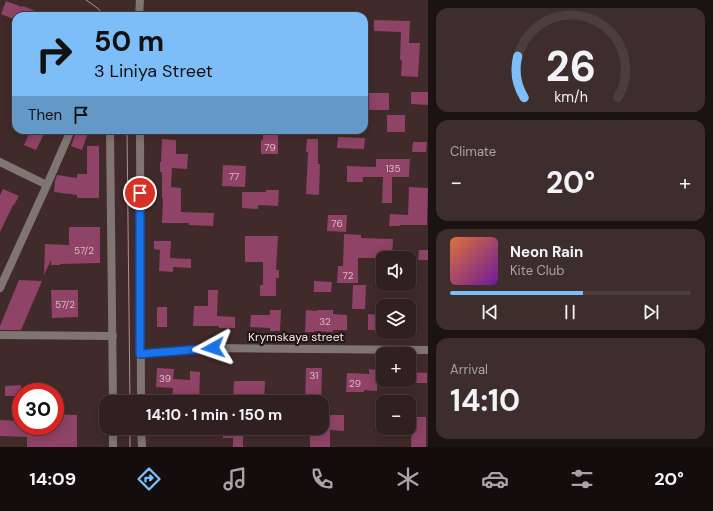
<!DOCTYPE html>
<html lang="en">
<head>
<meta charset="utf-8">
<style>
  body { margin:0; font-family:"DM Sans",sans-serif; background:#3d2d2d; color:#f1f3f6; height:100vh; display:flex; flex-direction:column; font-size:15px; white-space:nowrap }
  * { box-sizing:border-box; margin:0 }
  p { font-size:13px; color:#a8a3a5 }
  .icon { flex:none; width:22px; height:22px; fill:none; stroke:currentColor; stroke-width:2; stroke-linecap:round; stroke-linejoin:round }
  .map { position:relative; flex:1; overflow:hidden }
  .panel { display:flex; flex-direction:column; gap:8px; padding:8px; background:#1b1212; width:285px }
  .panel>* { flex:none }
  .banner { position:absolute; left:12px; top:12px; width:356px; height:122px; border-radius:12px; box-shadow:0 2px 10px #0003,0 0 0 1px #4c3e3e; background:#7dbef9; color:#111; overflow:hidden }
  .tools { position:absolute; left:376px; top:251px; display:grid; gap:8px }
  .tools a { display:grid; place-items:center; width:40px; height:40px; border-radius:8px; background:#312020; box-shadow:0 2px 10px #0003,0 0 0 1px #4c3e3e; font-size:20px }
  .speed { position:absolute; left:12px; top:383px; display:flex; gap:8px; font-size:20px; font-weight:700; text-align:center }
  .speed>* { display:grid; place-content:center; width:52px; height:52px; border-radius:50%; background:#312020; box-shadow:0 2px 10px #0003,0 0 0 1px #4c3e3e; line-height:1 }
  .speed .limit { border:6px solid #d22; background:#fff; color:#111 }
  .pin { position:absolute; display:grid; place-items:center; width:34px; height:34px; color:#fff; margin:-17px; border:2px solid #fff; border-radius:50%; box-shadow:0 1px 4px #0007 }
  .me { position:absolute; width:44px; margin:-22px; rotate:265deg; stroke-linejoin:round; filter:drop-shadow(0 0 3px #0008) }
  .turn { display:flex; align-items:center; gap:14px; height:84px; padding:0 16px; font-size:18px }
  .turn .icon { width:52px; height:52px; stroke-width:2.5 }
  .turn b { display:block; font-size:28px; line-height:34px }
  .then { display:flex; align-items:center; height:38px; padding:0 16px; background:#0003; gap:8px; font-size:15px }
  .big { font-size:30px; font-weight:700; line-height:1.1 }
  .panel .card { flex:1; display:flex; flex-direction:column; justify-content:center; gap:6px; min-width:0; padding:0 14px; border-radius:12px; background:#3d2d2d }
  .panel .dial { align-items:center; gap:0 }
  .dial svg { height:104px; overflow:visible; fill:none; stroke:#4c3e3e; stroke-width:7; stroke-linecap:round; text-anchor:middle }
  .dial text { fill:#f1f3f6; stroke:none }
  .song { display:flex; align-items:center; gap:12px }
  .cover { width:48px; height:48px; border-radius:6px; background:linear-gradient(135deg,hsl(20 70% 55%),hsl(280 70% 35%)) }
  .played { height:4px; border-radius:2px; background:linear-gradient(90deg,#7dbef9 55%,#4c3e3e 55%) }
  .keys { display:flex; justify-content:space-around; direction:ltr }
  .heat { display:flex; justify-content:space-between; align-items:center; font-size:22px; direction:ltr }
  .trip { position:absolute; left:99px; top:395px; width:230px; height:40px; border-radius:12px; background:#312020; box-shadow:0 2px 10px #0003,0 0 0 1px #4c3e3e; font-weight:700; line-height:40px; text-align:center }
  .tabs { display:flex; height:64px; justify-content:space-around; align-items:center; background:#140d0d; color:#a8a3a5 }
  .tabs .icon { width:28px; height:28px }
  .tabs .selected { color:#7dbef9 }
  .tabs b { font-size:18px; color:#f1f3f6 }
  main { display:flex; flex:1; min-height:0 }
  .map>svg:first-child { display:block }
  .building { fill:#8f4366 }
  .lines { fill:none; stroke-linecap:round; stroke-linejoin:round }
  .street { stroke:#807570; stroke-width:8 }
  .tram { stroke:#a79494; stroke-width:1 }
  .route-casing { stroke:#114b97; stroke-width:10 }
  .route { stroke:#1a73e8; stroke-width:7 }
  .labels { text-anchor:middle; stroke-width:4; stroke-linejoin:round; paint-order:stroke }
  .number-label { font-size:10px; fill:#dbbcc4 }
  .street-label { font-size:12px; fill:#f4e4e4; stroke:#201616 }
</style>
</head>
<body>
<main>
<div class="map">
<svg width="428" height="447" viewBox="0 0 428 447">
  <rect width="100%" height="100%" fill="#412a2a"/>
  <path class="building" d="M6,1l16,6 1,-1 25,10h-32v4l-15,-6z
    M374,20l36,1 -1,22h11l-2,34 -17,-1 1,-16h-2l1,-28 -27,-1z
    M411,92h17v13l-17,-1z
    M369,93h20v17h-21z
    M387,115h18v17h-18z
    M31,130h7l6,4 -8,16 -12,-5z
    M77,130h12l-7,20 -11,-4z
    M263,130h15v24h-17v-14h2z
    M338,137l27,1 -1,11 -27,-1z
    M162,139l14,1v14h12l-1,15 -15,-1 -1,19 10,1v24l33,1 -1,13 -24,-1v-2h-27l1,-25h-1v-26h-2v-10h1z
    M307,139h11v25h2l-1,31 -13,-1 2,-42h-2z
    M413,142h14l-1,10h-14z
    M87,146h12v52h-22v-3l-23,-3 1,-11 2,-6 20,3v-4h10z
    M376,159h34l-1,18h-17v26h-10l1,-26h-20v5h-16v-16l29,1z
    M223,165l23,1 -1,21 -23,-1z
    M409,187l19,1 -1,37h-27v1h-11l1,-12 18,1z
    M3,189l16,7 -5,9h-1l-13,27v-37z
    M266,190h13l-1,16 -20,-1v4l-16,-1v-16h24z
    M328,215h19l-1,17 -19,-1z
    M69,227h31v36l-40,1v1h-9v-5l-7,15 1,-31 24,1z
    M344,234l17,1v3l32,1 -1,19h-34v25h-21l1,-17h5z
    M245,236h33l-2,34h3v8h-3v18h-16v-11h3v-23h-18z
    M154,241h17l-1,17 21,1v9l-18,-1v5l-14,-1 1,-21 -6,-1z
    M419,250h9v10h-10z
    M19,280l23,1 -21,49h-21v-4z
    M314,281l18,1 -1,10h-17z
    M353,285h13l-1,24h-13z
    M51,290h27v27l-26,1z
    M208,290h10l-1,26 18,1v11h-16v-2h-26l1,-20h14z
    M157,307h10v20h-10z
    M270,310h11l-1,21h-10v-3l-20,-1 1,-12h19z
    M306,310l11,1v-1h16v4l14,1v15h-14v2l-19,-1v1h-9z
    M368,314l11,1v15h-11z
    M157,368l17,1 -1,10 17,1v-9l10,1 -1,30h-27l1,-14 -17,-1z
    M306,368h16l-1,34h-16z
    M369,369l8,1v21l-13,-1v2h-18l1,-19 22,1z
    M412,372l15,1v10h-15z
    M234,381h31l-1,21 -31,-2z
    M21,385v11h-16v-10z
    M55,414l22,1v32h-50v-10l-27,-1v-16l19,1v5h36z
    M322,415h22v16l-14,-1v17h-20v-19h12z
    M412,417h14v30h-15z
    M223,428h20v19h-10v-9h-10z"/>
  <g class="lines">
    <path class="street" d="M139,16l1,-16
      M110,130l3,272
      M140,130l1,272
      M0,162l47,23
      M0,288l47,-103 24,-55
      M0,335l113,1
      M141,354l72,-6 215,2
      M113,428v19
      M141,428l1,19"/>
    <path class="tram" d="M86,0l10,7 10,9
      M127,130l3,272
      M130,428v19"/>
  </g>
  <g class="lines">
    <g class="route-casing">
      <path id="route" d="M140,193v161l73,-6"/>
    </g>
    <use href="#route" class="route"/>
  </g>
  <g class="labels">
    <g class="number-label">
      <text x="270" y="151">79</text>
      <text x="393" y="172">135</text>
      <text x="234" y="180">77</text>
      <text x="337" y="227">76</text>
      <text x="84" y="254">57/2</text>
      <text x="348" y="279">72</text>
      <text x="65" y="308">57/2</text>
      <text x="325" y="325">32</text>
      <text x="314" y="379">31</text>
      <text x="165" y="382">39</text>
      <text x="355" y="387">29</text>
    </g>
    <g class="street-label">
      <text x="296" y="341">Krymskaya street</text>
    </g>
  </g>
</svg>
<div class="tools">
<a><svg class="icon" aria-label="sound" viewBox="0 0 24 24"><path d="M4 9h4l5-4v14l-5-4H4zM17 9q2 3 0 6"/></svg></a>
<a><svg class="icon" aria-label="layers" viewBox="0 0 24 24"><path d="M12 4l9 5-9 5-9-5zM3 14l9 5 9-5"/></svg></a>
<a>+</a>
<a>−</a>
</div>
<div class="speed"><div class="limit">30</div></div>
<div class="pin" style="left:140px;top:193px;background:#d93025"><svg class="icon" aria-label="arrive" viewBox="0 0 24 24"><path d="M6 21V4h12l-3 4 3 4H6"/></svg></div>
<svg class="me" style="left:213px;top:348px" viewBox="-20 -20 40 40"><path d="M0-17L14 15 0 8-14 15z" fill="#1a73e8" stroke="#fff" stroke-width="4"/></svg>
<div class="trip">14:10 · 1 min · 150 m</div>
<div class="banner">
<div class="turn"><svg class="icon" aria-label="right" viewBox="0 0 24 24"><path d="M7 20v-9h11M14 6l5 5-5 5"/></svg><div><b>50 m</b>3 Liniya Street</div></div>
<div class="then">Then<svg class="icon" aria-label="arrive" viewBox="0 0 24 24"><path d="M6 21V4h12l-3 4 3 4H6"/></svg></div>
</div>
</div>
<section class="panel">
<div class="card dial"><svg viewBox="0 0 100 80">
<path d="M14 69A42 42 0 1 1 86 69"/>
<path d="M14 69A42 42 0 0 1 9 37" stroke="#7dbef9"/>
<text x="50" y="56" font-size="32" font-weight="700">26</text>
<text x="50" y="72" font-size="11">km/h</text>
</svg></div>
<div class="card"><p>Climate</p>
<div class="heat"><a>−</a><b class="big">20°</b><a>+</a></div>
</div>
<div class="card">
<div class="song"><i class="cover"></i><div><b>Neon Rain</b><p>Kite Club</p></div></div>
<div class="played"></div>
<div class="keys"><svg class="icon" aria-label="previous" viewBox="0 0 24 24"><path d="M18 5L8 12l10 7zM5 5v14"/></svg><svg class="icon" aria-label="pause" viewBox="0 0 24 24"><path d="M8 5v14M16 5v14"/></svg><svg class="icon" aria-label="next" viewBox="0 0 24 24"><path d="M6 5l10 7-10 7zM19 5v14"/></svg></div>
</div>
<div class="card"><p>Arrival</p><b class="big">14:10</b></div>
</section>
</main>
<nav class="tabs">
<b>14:09</b>
<svg class="icon selected" aria-label="directions" viewBox="0 0 24 24"><path d="M12 3l9 9-9 9-9-9zM9 14v-3h6M13 9l2 2-2 2"/></svg>
<svg class="icon" aria-label="music" viewBox="0 0 24 24"><path d="M9 18V5l10-2v13"/><circle cx="6" cy="18" r="3"/><circle cx="16" cy="16" r="3"/></svg>
<svg class="icon" aria-label="phone" viewBox="0 0 24 24"><path d="M5 4h4l2 5-3 2q2 4 5 5l2-3 5 2v4C11 20 4 13 5 4z"/></svg>
<svg class="icon" aria-label="climate" viewBox="0 0 24 24"><path d="M12 3v18M4 7l16 10M4 17L20 7"/></svg>
<svg class="icon" aria-label="car" viewBox="0 0 24 24"><path d="M5 17H2v-5l4-1 3-4h7l3 4 3 1v5h-3M9 17h6M6 11h13"/><circle cx="7" cy="17" r="2"/><circle cx="17" cy="17" r="2"/></svg>
<svg class="icon" aria-label="filters" viewBox="0 0 24 24"><path d="M4 7h16M4 17h16"/><circle cx="9" cy="7" r="2"/><circle cx="15" cy="17" r="2"/></svg>
<b>20°</b>
</nav>
</body>
</html>
